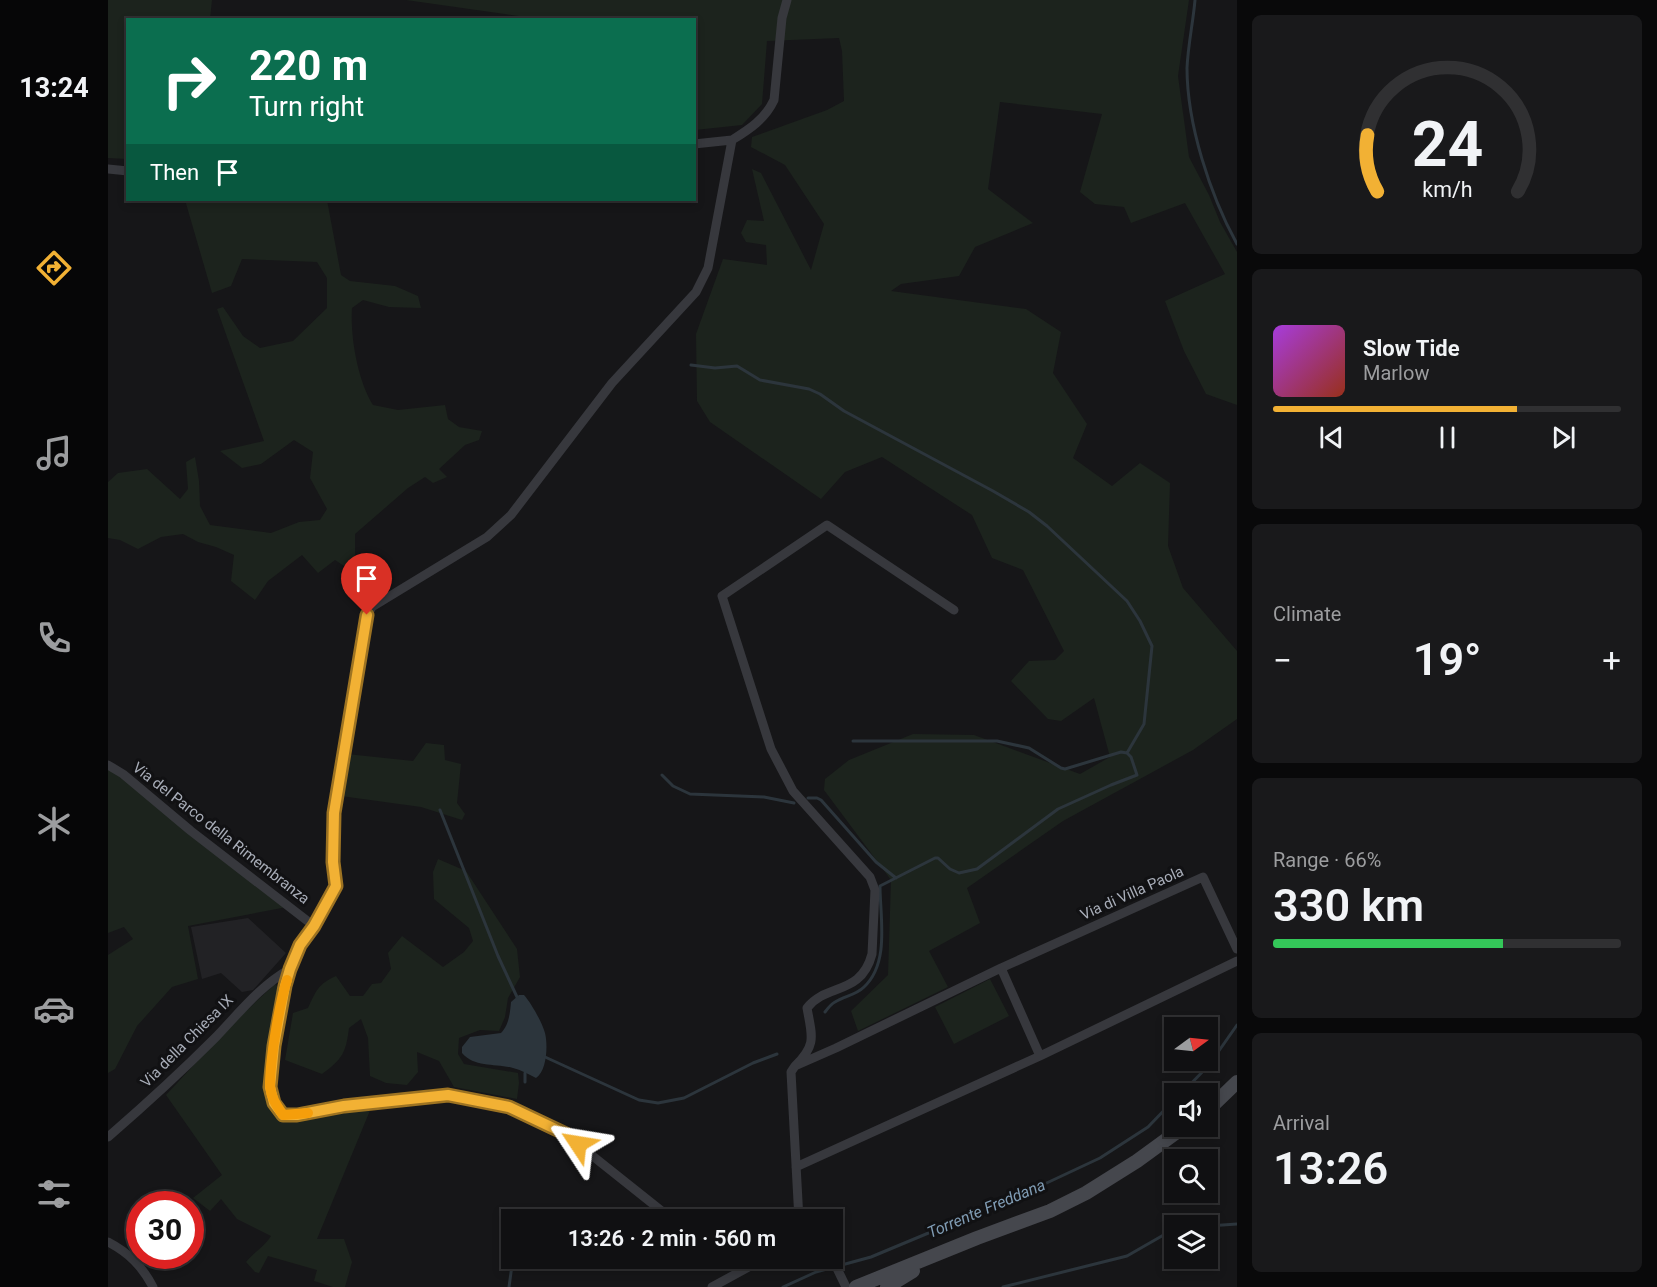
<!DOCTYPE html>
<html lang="en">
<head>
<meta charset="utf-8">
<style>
  body { margin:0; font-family:Roboto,sans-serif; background:#19191b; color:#f1f3f6; height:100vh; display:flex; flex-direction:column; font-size:22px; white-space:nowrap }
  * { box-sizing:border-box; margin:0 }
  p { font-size:20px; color:#9c9d9f }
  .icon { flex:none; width:33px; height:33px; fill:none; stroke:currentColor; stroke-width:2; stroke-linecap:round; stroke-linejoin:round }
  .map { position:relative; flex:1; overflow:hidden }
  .details { display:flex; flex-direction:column; gap:15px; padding:15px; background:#09090a; width:420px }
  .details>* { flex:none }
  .hud { position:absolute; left:18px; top:18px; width:570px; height:183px; border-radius:0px; box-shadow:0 3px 9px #0003,0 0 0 2px #303032; background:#0b6e4f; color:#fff; overflow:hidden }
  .needle { width:39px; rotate:75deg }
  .fabs { position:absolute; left:1056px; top:1017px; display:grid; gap:12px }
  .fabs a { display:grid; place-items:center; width:54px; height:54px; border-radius:0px; background:#101012; box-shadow:0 3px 9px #0003,0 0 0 2px #303032; font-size:30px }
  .speed { position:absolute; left:18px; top:1191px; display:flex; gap:12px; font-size:30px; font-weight:700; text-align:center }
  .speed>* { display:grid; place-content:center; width:78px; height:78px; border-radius:50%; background:#101012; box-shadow:0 3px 9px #0003,0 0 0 2px #303032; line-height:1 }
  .speed .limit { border:9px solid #d22; background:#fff; color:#111 }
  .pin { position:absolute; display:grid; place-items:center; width:51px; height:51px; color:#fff; margin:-62px -26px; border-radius:50% 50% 50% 0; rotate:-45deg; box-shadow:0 0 6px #0007 }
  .pin .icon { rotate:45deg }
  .me { position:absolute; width:66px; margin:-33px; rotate:303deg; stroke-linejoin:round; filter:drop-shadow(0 0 4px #0008) }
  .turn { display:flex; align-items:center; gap:21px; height:126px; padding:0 24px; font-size:27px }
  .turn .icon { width:78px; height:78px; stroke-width:2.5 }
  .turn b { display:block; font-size:42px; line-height:51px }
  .then { display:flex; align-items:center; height:57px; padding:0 24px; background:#0003; gap:12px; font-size:22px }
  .big { font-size:45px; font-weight:600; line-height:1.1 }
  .details .widget { flex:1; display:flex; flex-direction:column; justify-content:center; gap:9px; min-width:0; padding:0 21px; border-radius:9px; background:#19191b }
  .details .dial { align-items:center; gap:0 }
  .dial svg { height:156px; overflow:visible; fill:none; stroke:#303032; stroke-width:7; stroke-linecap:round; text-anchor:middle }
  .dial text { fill:#f1f3f6; stroke:none }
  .song { display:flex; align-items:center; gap:18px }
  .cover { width:72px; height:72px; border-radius:9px; background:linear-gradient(135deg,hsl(280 70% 55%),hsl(10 70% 35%)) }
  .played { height:6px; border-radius:3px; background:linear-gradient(90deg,#f2b134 70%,#303032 70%) }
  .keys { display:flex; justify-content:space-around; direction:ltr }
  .heat { display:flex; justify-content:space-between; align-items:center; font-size:33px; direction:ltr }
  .charge { height:9px; border-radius:4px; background:linear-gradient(90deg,#34c759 66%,#303032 0) }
  .trip { position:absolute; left:393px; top:1209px; width:342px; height:60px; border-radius:0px; background:#101012; box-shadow:0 3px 9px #0003,0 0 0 2px #303032; font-weight:600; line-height:60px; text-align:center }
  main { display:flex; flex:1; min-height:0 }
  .dock { display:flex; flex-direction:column; width:108px; justify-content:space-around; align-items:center; background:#060607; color:#9c9d9f }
  .dock .icon { width:42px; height:42px }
  .dock .on { color:#f2b134 }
  .dock b { font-size:27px; color:#f1f3f6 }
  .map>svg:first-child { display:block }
  .built { fill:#222225 }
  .green { fill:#1c231d }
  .water { fill:#2c353c }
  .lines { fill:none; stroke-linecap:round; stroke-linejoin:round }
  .stream { stroke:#2c353c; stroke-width:3 }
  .minor { stroke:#37383d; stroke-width:9 }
  .secondary { stroke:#45474d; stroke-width:14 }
  .route-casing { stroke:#9d7322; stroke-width:15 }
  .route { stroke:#f2b134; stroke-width:10 }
  .slow { stroke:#f59e0b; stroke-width:10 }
  .labels { text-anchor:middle; stroke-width:6; stroke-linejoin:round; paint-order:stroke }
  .street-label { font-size:15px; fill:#a8adb8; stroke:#111113 }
  .water-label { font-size:16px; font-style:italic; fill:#7f9bb3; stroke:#111113 }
</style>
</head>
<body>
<main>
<nav class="dock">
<b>13:24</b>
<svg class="icon on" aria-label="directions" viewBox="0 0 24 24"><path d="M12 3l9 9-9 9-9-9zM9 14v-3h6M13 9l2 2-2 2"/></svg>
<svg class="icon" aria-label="music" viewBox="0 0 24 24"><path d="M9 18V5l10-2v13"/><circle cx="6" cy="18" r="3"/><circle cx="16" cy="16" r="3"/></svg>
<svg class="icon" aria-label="phone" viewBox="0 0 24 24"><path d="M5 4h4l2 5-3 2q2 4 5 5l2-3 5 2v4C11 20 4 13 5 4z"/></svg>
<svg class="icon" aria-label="climate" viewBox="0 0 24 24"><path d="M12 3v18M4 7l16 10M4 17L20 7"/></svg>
<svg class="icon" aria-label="car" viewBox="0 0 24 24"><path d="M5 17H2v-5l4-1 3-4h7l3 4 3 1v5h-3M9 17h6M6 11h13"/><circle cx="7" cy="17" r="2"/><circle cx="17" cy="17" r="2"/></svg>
<svg class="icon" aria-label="filters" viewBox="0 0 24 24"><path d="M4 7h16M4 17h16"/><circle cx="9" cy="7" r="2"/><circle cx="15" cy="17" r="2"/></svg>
</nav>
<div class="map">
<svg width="1129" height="1287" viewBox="0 0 1129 1287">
  <rect width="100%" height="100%" fill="#161618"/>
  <path class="built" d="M140,918l38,35 -33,37 -11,2 -21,-19 -19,6 -11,-52z"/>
  <path class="green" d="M0,0h104l-2,19 -82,1 -1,139 -19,-1z
    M298,0h783l-11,76 11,81 20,38 11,27 17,30v153l-31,-11 -22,-43 -19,-50 60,-27 -40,-71 -54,20 -7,-16 -29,-3 -15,-12 22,-78 -102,-12 -12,87 45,34 -58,24 -16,29 -58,8 -10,7 135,18 35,23 -8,41 34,51 -14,34 39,28 28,-23 30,20 -2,63 15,42 54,63v68l-44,31 -130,71 -96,67 13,35 -51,28 19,36 -90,44 -7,-20 37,-36 3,-95 -67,-90 1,-11 24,-19 64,-26 61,1 106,39 30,-17 -16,-59 -33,23 -13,-2 -37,-38 18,-20 26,-1 9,-9 -41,-81 -31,-12 -20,-43 -90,-58 -37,15 -24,27 -111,-77 -13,-21 -1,-67 27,-75 44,6 -1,-20 -20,-3 -5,-9 6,-13 17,1 -12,-52 9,4 50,97 13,-46 -39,-59 -34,-18 1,-10 75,-27 17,-9 -2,-50 -3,-13 -72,3 -5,63 -20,21 -47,5 -1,-110 -167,-1 -1,-2z
    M77,200h142l14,75 9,6 45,5 23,10 3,12 -32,-1 -26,-7 -11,8c-2,29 6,73 21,97l25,5 47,-5 3,14 11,8 23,4 -3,9 -14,5 -26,24 8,8 -14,6 -8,-6 -17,11 -53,46v28l18,13 6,14 -44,-29 -17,13 -16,-18 -34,26 -13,19 -24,-19 3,-26 -18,-8 -18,-5 -15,-8 -22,3 -23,12 -18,-9 -12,-2v-56l10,-9 29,-4 33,30 8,-10 -2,-27 9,-5 4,24 1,25 10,19 61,8 28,-11 21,-2 7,-11 -17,-31 3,-26 -19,-12 -33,24 -19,4 -22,-17 44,-10 -47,-132 6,-2 20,29 17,12 33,-7 34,-33v-30l-10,-16 -75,-3 -11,27 -19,7z
    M318,743l18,2 1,15 16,4 -4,39 8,11 -3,6 -41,-13 -80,-11 6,-42 66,7z
    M0,765l179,142 -99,19 10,53 -26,8 -35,39 -22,43 -7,4v-118l25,-16 -9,-12 -16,6z
    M330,859l28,12 51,78 3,28 -12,21 -3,19 -6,14 -19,-1 -21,8 -1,16 6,10 54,9 1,10 -2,16 -63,-12 -15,-26 -22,-9 1,20 -11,13 -21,-2 -16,-7 -2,-38 -7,-19 -12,9c-3,24 -6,31 -27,46l-37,-14 8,-47 15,-5c8,-17 10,-24 28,-32l14,20h13l9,-12 9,-1 10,-14 -3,-16 14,-17 41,31 21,-15 9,-11 -4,-13 -35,-29 -1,-27z
    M882,979l19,37 -55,28 -19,-37z
    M167,984l5,5 -10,114c7,11 12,17 25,19l76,-14 -54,131h27l8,23 -7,25h-12l-19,-6 3,-11 -49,-14 -9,17 -4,-1 -9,-10c8,-10 18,-15 25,-26l-34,-17 -16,-20 -11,12 -17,-13 29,-23 -56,-80 64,-69z"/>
  <path class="water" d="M411,995h5c7,8 18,27 21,38 3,12 2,38 -9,45 -8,-4 -15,-8 -23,-10 -18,-5 -38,0 -51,-15v-6l8,-10 31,-4c8,-8 9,-20 10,-31z"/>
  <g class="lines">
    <path class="stream" d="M1087,0c-2,23 -7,45 -8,68 0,56 23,127 50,176
      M583,365l24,3 22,-2 23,14 49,9 11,5 24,17 149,80 36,21 18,14 80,75 13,20 12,25 -8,78 -17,29
      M745,741h144l32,7 32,20 4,1 56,-17 6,1
      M554,775l11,11 17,8 74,3 30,6
      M700,798h9l4,2 55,62 20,16
      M332,810l58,146 19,41
      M717,1012c3,-4 6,-8 10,-10 10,-6 21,-7 29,-15 26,-24 16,-70 16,-101l55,-28h3l12,11 9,4 18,-4 81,-60 53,-24 26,-10 -6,-18 -4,-4
      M437,1057l94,43 19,3 26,-5 69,-35 24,-9
      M417,1082v-9
      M1073,1094l28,-29 28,-40
      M1100,1226l29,-2
      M401,1287l4,-29
      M675,1287l33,-15 55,-15 165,-69 64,-30 48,-31 26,-27
      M895,1287l124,-31 47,-27"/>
    <path class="minor" d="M586,144l38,-4
      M0,169l20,2
      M0,765l15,9 68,57 123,95
      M893,968l39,88
      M687,1066c22,-21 17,-30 12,-58 19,-25 54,-12 65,-54l3,-64 -5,-13 -77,-86 -22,-42 -49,-153 105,-71 127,85
      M0,1137c37,-32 73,-65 108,-100 24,-25 44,-51 74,-68
      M688,1167l244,-111 197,-95
      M565,1220l-108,-86 -56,-27 -61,-11 -104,10 -47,9h-14l-9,-12 -4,-16 4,-41 11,-60 5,-17 10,-24 14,-19 22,-40 -2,-24 1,-49 32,-198 5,-8 115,-70 24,-22 101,-132 84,-91 12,-24 24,-128c18,-11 33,-21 42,-40l8,-82 5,-18
      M691,1220l-8,-148 4,-6 41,-18 165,-80 202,-91 34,72
      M0,1242c21,11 34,24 45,45
      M621,1258l15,11
      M724,1258l14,29
      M604,1287l53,-29"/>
    <path class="secondary" d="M1100,1110l29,-28
      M748,1287l121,-49 73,-27 36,-18 51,-32 48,-35
      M779,1287l26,-16"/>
  </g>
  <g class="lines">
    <g class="route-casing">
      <path id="route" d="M259,615l-33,198 -1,49 3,24 -22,40 -14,19 -10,24 -5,17 -11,60 -4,41 4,16 9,12h14l47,-9 104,-11 61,12 57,27 12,10"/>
    </g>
    <use href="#route" class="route"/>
    <path class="slow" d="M179,980c-8,25 -17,80 -17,106 1,12 7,20 13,29l25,-2"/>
  </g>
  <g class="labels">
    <g class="street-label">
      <text transform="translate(113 833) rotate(38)" y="5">Via del Parco della Rimembranza</text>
      <text transform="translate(1024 893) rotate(-24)" y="5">Via di Villa Paola</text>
      <text transform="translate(79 1041) rotate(-45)" y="5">Via della Chiesa IX</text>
    </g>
    <g class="water-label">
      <text transform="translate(878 1208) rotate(-23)" y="6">Torrente Freddana</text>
    </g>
  </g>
</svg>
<div class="fabs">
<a><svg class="needle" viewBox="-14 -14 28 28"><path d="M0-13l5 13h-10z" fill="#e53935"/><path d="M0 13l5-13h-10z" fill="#9c9d9f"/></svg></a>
<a><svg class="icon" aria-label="sound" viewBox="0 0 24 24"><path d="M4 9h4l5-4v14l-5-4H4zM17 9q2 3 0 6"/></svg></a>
<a><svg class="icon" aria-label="search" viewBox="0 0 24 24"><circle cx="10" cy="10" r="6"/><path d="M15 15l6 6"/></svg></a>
<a><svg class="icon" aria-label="layers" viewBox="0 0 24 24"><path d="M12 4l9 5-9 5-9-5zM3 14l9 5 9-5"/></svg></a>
</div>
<div class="speed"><div class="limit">30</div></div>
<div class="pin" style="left:259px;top:615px;background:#d93025"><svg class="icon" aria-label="arrive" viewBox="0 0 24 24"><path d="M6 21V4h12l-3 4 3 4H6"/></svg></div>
<svg class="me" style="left:470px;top:1144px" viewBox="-20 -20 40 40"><path d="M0-17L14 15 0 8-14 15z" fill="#f2b134" stroke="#fff" stroke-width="4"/></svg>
<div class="trip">13:26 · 2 min · 560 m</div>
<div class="hud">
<div class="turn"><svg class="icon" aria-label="right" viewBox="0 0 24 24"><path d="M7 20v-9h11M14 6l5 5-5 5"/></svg><div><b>220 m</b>Turn right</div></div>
<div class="then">Then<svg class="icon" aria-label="arrive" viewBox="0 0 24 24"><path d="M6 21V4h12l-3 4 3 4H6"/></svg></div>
</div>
</div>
<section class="details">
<div class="widget dial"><svg viewBox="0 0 100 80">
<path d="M14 69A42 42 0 1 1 86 69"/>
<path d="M14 69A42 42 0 0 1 9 40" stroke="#f2b134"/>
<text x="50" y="56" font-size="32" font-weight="700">24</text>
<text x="50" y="72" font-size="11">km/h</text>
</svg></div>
<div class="widget">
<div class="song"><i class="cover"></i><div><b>Slow Tide</b><p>Marlow</p></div></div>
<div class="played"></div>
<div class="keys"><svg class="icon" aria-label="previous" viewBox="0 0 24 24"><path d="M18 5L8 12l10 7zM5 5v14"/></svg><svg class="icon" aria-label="pause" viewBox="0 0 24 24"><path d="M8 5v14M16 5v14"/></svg><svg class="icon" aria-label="next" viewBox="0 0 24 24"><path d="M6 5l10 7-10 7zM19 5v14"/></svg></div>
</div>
<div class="widget"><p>Climate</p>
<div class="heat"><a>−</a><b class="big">19°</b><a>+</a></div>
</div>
<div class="widget"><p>Range · 66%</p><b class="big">330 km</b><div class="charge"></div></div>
<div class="widget"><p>Arrival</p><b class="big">13:26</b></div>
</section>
</main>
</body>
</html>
